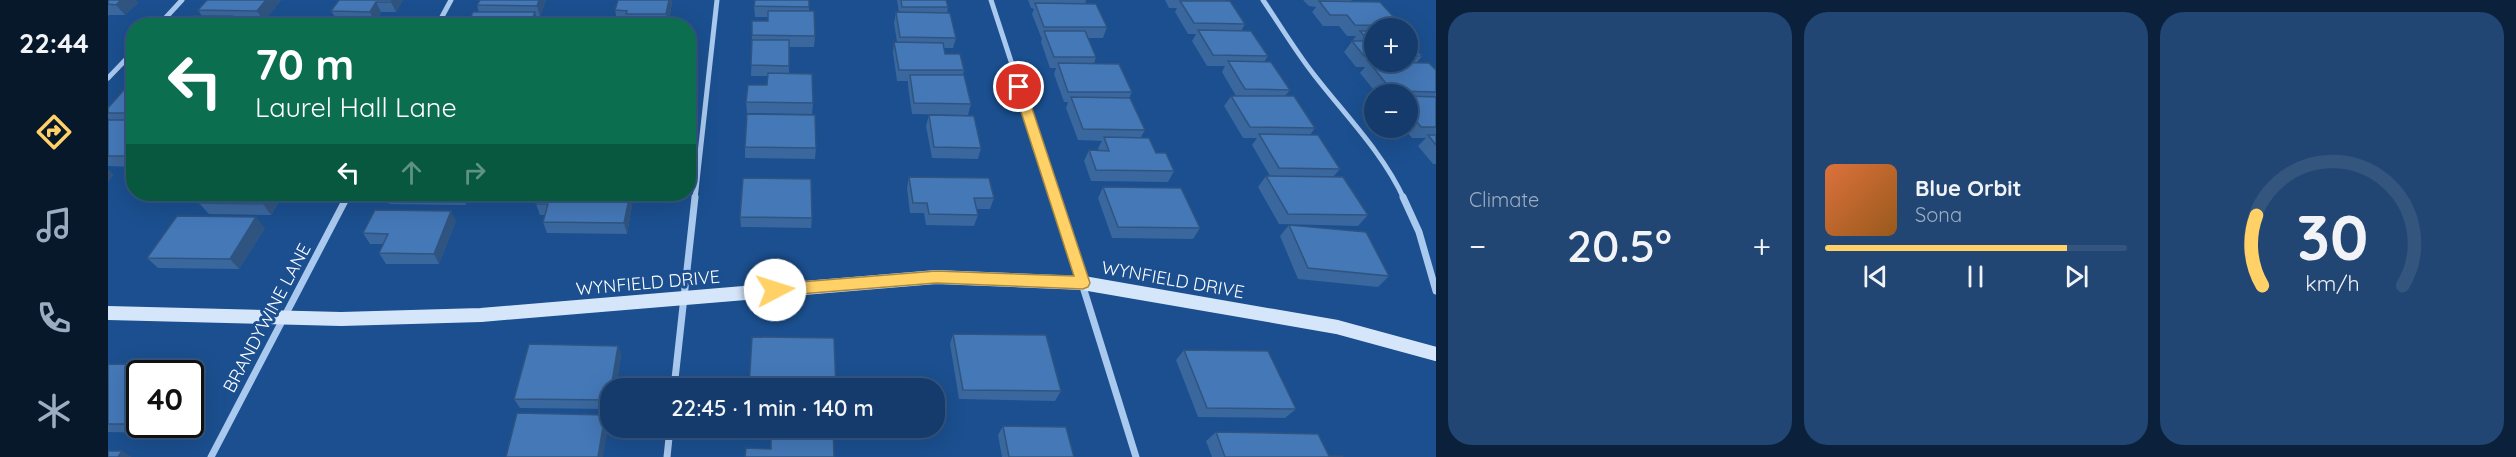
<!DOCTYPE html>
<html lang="en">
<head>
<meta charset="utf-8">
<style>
  body { margin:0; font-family:Quicksand,sans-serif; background:#214673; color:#f1f3f6; height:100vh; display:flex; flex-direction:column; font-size:22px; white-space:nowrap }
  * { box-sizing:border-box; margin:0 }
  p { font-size:20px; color:#9dadc1 }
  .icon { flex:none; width:33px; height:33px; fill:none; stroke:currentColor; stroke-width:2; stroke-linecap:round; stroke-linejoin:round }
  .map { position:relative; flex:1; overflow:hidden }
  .sheet { display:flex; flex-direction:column; gap:12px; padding:12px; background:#0b203b; width:1080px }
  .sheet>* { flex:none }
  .banner { position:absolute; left:18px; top:18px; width:570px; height:183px; border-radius:24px; box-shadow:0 6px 24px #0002,0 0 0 2px #33557e; background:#0b6e4f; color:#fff; overflow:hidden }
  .fabs { position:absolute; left:1256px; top:18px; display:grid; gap:12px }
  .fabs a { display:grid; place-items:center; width:54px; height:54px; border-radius:50%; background:#143b6b; box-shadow:0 6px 24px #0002,0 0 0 2px #33557e; font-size:30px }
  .speed { position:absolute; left:18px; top:360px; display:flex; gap:12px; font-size:30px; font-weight:700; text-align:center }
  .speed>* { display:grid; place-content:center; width:78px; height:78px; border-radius:50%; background:#143b6b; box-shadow:0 6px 24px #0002,0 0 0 2px #33557e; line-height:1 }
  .speed .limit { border:3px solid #111; border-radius:9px; background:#fff; color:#111 }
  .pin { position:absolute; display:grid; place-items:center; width:51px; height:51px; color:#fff; margin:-26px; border:3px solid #fff; border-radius:50%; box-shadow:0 2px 6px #0007 }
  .me { position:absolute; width:66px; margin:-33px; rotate:85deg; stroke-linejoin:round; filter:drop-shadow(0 0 4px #0008) }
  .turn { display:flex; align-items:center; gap:21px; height:126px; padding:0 30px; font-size:27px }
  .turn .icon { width:78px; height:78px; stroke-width:2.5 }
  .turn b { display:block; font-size:42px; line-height:51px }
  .lanes { display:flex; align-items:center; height:57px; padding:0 30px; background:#0003; justify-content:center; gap:30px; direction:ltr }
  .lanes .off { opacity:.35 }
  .big { font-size:45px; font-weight:600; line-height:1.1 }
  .sheet .widget { flex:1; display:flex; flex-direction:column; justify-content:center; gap:9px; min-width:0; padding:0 21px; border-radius:24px; background:#214673 }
  .sheet .dial { align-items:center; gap:0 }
  .dial svg { height:156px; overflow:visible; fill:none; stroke:#33557e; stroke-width:7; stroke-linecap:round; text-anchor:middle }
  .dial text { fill:#f1f3f6; stroke:none }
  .song { display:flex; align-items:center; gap:18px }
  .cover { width:72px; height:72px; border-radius:9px; background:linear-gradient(135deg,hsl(20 70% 55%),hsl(30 70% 35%)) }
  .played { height:6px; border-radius:3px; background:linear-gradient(90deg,#ffd166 80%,#33557e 80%) }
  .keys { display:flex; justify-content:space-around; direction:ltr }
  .heat { display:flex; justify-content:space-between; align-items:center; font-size:33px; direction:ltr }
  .sheet .tiles { flex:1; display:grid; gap:12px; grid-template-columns:repeat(3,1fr) }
  .trip { position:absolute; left:492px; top:378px; width:345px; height:60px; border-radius:24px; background:#143b6b; box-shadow:0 6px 24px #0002,0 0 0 2px #33557e; font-weight:600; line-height:60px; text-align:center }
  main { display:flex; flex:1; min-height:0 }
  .tabs { display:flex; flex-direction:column; width:108px; justify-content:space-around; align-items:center; background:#08182b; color:#9dadc1 }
  .tabs .icon { width:42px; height:42px }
  .tabs .active { color:#ffd166 }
  .tabs b { font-size:27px; color:#f1f3f6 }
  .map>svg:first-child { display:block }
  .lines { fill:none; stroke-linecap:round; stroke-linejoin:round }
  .street-far1 { stroke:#a9c9ee; stroke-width:5 }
  .street { stroke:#a9c9ee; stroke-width:7 }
  .secondary { stroke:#d6e6fa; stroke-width:14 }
  .wall { fill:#3a679d }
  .shaded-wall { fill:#305480 }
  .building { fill:#4478b7; stroke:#305480; stroke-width:1.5 }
  .route { fill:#ffd166; stroke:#a68842; stroke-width:1.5 }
  .labels { text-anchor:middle; stroke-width:6; stroke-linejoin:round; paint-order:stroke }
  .street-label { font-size:18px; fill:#fff; stroke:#1b4f8f }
</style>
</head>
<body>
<main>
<nav class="tabs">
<b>22:44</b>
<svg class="icon active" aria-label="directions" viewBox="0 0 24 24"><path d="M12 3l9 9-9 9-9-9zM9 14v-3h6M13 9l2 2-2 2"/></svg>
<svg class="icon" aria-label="music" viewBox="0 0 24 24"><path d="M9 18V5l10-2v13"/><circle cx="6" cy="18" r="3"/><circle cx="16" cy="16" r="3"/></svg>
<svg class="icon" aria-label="phone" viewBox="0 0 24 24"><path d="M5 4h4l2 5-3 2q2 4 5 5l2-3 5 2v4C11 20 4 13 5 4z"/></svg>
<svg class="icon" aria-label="climate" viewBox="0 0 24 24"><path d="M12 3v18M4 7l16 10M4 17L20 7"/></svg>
</nav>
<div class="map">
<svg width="1328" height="457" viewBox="0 0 1328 457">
  <rect width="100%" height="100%" fill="#1b4f8f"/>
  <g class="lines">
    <path class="street-far1" d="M883,0l65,199
      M1155,0c17,25 33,52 52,76 31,40 68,77 89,123
      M50,26l24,-26
      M329,26l14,-26
      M0,78l26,-27
      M238,199l3,-5
      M587,199l22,-199"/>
    <path class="street" d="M947,197l81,260
      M1295,197l16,35 17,59
      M566,388l21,-191
      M103,457l136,-260
      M559,457l3,-29"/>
    <path class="secondary" d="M0,313l233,6 140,-4 455,-38 147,6 254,44 99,27"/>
  </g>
  <path class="wall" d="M0,0l30,3 -13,12h-16l-1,1z
    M99,0h74l-17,21h-28l3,5h-55l18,-10 -4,-6z
    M231,0h64l-7,12h-15l-3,6 -43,-1 -4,-6z
    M438,0l-6,17h-4l2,6 -59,-11 -2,-7z
    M510,0h53l1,3 -4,22 -66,1 15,-6 -2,-10z
    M701,0v11l6,25 -1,11h-25v27l24,29 -1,11 -65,-1 -1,-11 21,-17 1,-9h-17l1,-41 16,-14v-4h-13l-1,-11z
    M789,0h49l2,7 -1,6 9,25 -3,10h-9l1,6 19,16 -1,5 8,29 -3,11 -56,-1 -4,-28v-5h-11l-4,-28 1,-11h3l-3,-19 2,-11h3z
    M920,0h58l-1,4 22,23 -4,11h-15l8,19 -2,7 38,28 -3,6 16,32 -4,7 33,34 -6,11 -77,-1 -7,-20 5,-11h10l-1,-2 4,-7 -24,-1 -12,-32 2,-6h-4l-10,-28 2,-6h-6l-9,-26 1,-4 -1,-1 -9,-23 2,-5 -3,-1z
    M1057,0h61l-1,1 20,23 -4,7 27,25 -4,6 26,28 -5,6 30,32 -5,7 30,34 -7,8 35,38 -10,11 -79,-2 -21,-37 8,-11h4l-18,-31 5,-7h-14l-19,-32 7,-10h5l-14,-24 3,-6h-18l-15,-25 4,-7h-8l-13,-22 2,-4h-8z
    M1195,0h49l-2,2 52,24 -2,2h-26v34h33v-22l15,16 -5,6 19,8v94h-3l-15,-18 8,-8h-14l-8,-10h3v-34h-30l-17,-21 5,-6h-9l-12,-15 12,-16h-9l-8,-10h-16l-11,-14 4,-5 -7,-1z
    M26,83v84l-26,-1v-46h2l-2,-2v-5z
    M821,115l52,33 -3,11 -46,-1 -6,-32z
    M637,147l71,1 -1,11 -70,-1z
    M801,177l85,21 -4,11h-14l2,6 -4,11 -48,-1 -2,-12h-14l-3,-25z
    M995,187l97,41 -7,11 -81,-1 -14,-40z
    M176,194l-13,21 -62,-1 -10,-11z
    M275,194h87l-4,11 -77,-1z
    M526,194l-7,40 -80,-1 -4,-11 2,-7h-5l-4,-11z
    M632,217l72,1 -1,10 -70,-1z
    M348,221l-17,43h-53l-7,-11 4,-9h-13l-7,-11z
    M1181,225l100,51 -11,11 -80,-8 -18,-43z
    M157,228l-26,41 -81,-1 -11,-10z
    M845,334l108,57 -6,10 -96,-2 -9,-55z
    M510,346l3,9 -5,33h-6v21l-90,-1 -6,-9z
    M1076,350l112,59 -11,9 -87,-1 -22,-57z
    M0,364l43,69 -43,-1z
    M895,426l71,31h-72l-4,-22z
    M1108,432l113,24 14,1h-131l-6,-16z"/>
  <path class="shaded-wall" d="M13,0h15l2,3 -13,12 -9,-10z
    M158,0h15l-17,21 -7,-10z
    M284,0h11l-7,12 -5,-10z
    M431,0h7l-6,17 -3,-11z
    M561,0h2l1,3 -4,22 -2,-11z
    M268,2l5,10 -6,10 -5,-10z
    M427,12l3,11 -1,3h-7z
    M124,16l7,10h-14z
    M272,18l4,8h-8z
    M26,148v15l-7,-7z
    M0,169l6,6 -6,7z
    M162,194h14l-13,21 -8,-11z
    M353,194h9l-4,11z
    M522,194h4l-7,40 -3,-11z
    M343,211l5,10 -17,43 -5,-10z
    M148,217l9,11 -26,41 -9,-10z
    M510,346l3,9 -5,33h-5z
    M66,365l11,9h-16z
    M497,415l4,9 -6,33h-5z
    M32,421v3h16l-5,9 -13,-9z
    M14,451l10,6h-14z"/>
  <path class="building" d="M0,0h13l-5,5 -8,-1z
    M99,0h59l-9,11 -59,-1z
    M231,0h53l-1,2h-15l-6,10 -39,-1z
    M372,0h59l-2,6 -60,-1z
    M510,0h51l-3,14h-40l1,-3 -12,-1z
    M647,0h54v7l-55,-1z
    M793,0h45l2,7h-46z
    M1072,1h50l15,23 -51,-1z
    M1211,1l61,1 22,24 -47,-1 -8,-10h-17z
    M927,3l61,1 11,23h-63z
    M660,11h46l1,25 -63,-1v-14h16z
    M365,12h62l-5,14h-63z
    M788,12l54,1 6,25 -56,-1z
    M85,16h39l-7,10h-41z
    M203,17l69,1 -4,8h-71z
    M496,20h61l-1,6h-62z
    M1090,30l53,1 17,25 -55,-1z
    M936,31h41l11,26h-42z
    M1252,31h14v25h-10l-12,-15h17z
    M644,40h37v26l-38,-1z
    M1299,40l15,16h-15z
    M786,42l49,1 2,11h15l4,16h-65z
    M1120,61l43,1 19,28 -45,-1z
    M1261,62l60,1 7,7v22l-44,-1z
    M950,63l61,1 13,28h-64z
    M660,73l44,1 1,29 -67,-1 2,-17h19z
    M802,75h54l7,29 -57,-1z
    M22,83h4v30h-26v-5z
    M1123,96h63l21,32 -65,-1z
    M1299,96l29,1v30h-15l-14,-18z
    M963,97l59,1 15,32 -62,-1z
    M639,114l68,1 1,33 -71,-1z
    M821,115l45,1 7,32 -47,-1z
    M0,120h26v28l-7,8h-19z
    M1151,134l59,1 22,34 -61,-1z
    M1320,135h8v10z
    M996,137l45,1 7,15h10l8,18 -78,-1 -7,-20 20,1z
    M1158,176l77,1 25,38 -80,-1z
    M801,177l80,1 5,20h-20l4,17 -49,-1 -2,-11h-14z
    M635,178l68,1 1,39 -72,-1z
    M995,187l78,1 19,40 -82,-1z
    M98,194h64l-7,10 -64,-1z
    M431,194h91l-6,29 -81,-1 5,-18h-12z
    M267,210l76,1 -17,43 -55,-1 9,-19 -25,-1z
    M69,216l79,1 -26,42 -83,-1z
    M1181,225l77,7 23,44 -81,-8z
    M845,334l93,1 15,56 -98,-1z
    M644,337l82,1 2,50h-87z
    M421,344l89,2 -9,54 -95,-1z
    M1076,350l84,1 28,58 -89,-1z
    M0,364l66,1 -5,9h-29v47l-2,3h-30z
    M409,413l88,2 -7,42h-92z
    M895,426l63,1 8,30h-65z
    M663,428h62l1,29h-89l1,-9 25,1z
    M1108,432l102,2 11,22h13l1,1h-118z
    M0,451h14l-4,6h-10z"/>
  <path class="route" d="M911,83l6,4 65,196 -2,4 -5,2 -147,-6 -161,13 -5,-1 -2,-5 2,-4 5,-2 161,-13 138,5 -61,-189z"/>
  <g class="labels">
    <g class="street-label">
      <text transform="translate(1065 280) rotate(10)" y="6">WYNFIELD DRIVE</text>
      <text transform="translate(540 283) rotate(-5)" y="6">WYNFIELD DRIVE</text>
      <text transform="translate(159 318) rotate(-62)" y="6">BRANDYWINE LANE</text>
    </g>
  </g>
</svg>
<div class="fabs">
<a>+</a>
<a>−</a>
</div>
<div class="speed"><div class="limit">40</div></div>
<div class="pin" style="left:911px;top:87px;background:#d93025"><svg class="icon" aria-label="arrive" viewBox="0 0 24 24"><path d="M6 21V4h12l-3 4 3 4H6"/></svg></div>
<svg class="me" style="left:667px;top:290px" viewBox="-20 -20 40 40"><circle r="19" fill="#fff"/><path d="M0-13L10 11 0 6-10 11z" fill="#ffd166"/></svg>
<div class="trip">22:45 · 1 min · 140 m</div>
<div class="banner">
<div class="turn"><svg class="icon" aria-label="left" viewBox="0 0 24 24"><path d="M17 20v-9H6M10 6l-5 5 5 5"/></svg><div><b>70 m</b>Laurel Hall Lane</div></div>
<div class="lanes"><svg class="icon" aria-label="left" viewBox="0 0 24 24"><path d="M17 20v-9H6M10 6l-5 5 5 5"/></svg><svg class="icon off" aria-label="ahead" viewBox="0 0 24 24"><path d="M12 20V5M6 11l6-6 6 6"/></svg><svg class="icon off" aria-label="right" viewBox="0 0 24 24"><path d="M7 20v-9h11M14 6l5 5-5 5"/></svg></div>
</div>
</div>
<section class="sheet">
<div class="tiles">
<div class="widget"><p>Climate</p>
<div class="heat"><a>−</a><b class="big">20.5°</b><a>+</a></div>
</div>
<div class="widget">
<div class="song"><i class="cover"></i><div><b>Blue Orbit</b><p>Sona</p></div></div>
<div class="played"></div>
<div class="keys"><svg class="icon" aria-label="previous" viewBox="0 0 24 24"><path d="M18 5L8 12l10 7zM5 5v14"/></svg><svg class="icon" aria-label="pause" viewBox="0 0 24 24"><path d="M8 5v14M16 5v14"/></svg><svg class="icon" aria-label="next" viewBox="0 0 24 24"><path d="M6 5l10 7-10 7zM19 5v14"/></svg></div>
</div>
<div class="widget dial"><svg viewBox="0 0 100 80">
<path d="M14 69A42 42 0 1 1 86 69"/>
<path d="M14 69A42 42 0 0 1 11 33" stroke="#ffd166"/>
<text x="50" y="56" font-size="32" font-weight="700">30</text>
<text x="50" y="72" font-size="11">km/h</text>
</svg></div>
</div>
</section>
</main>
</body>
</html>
